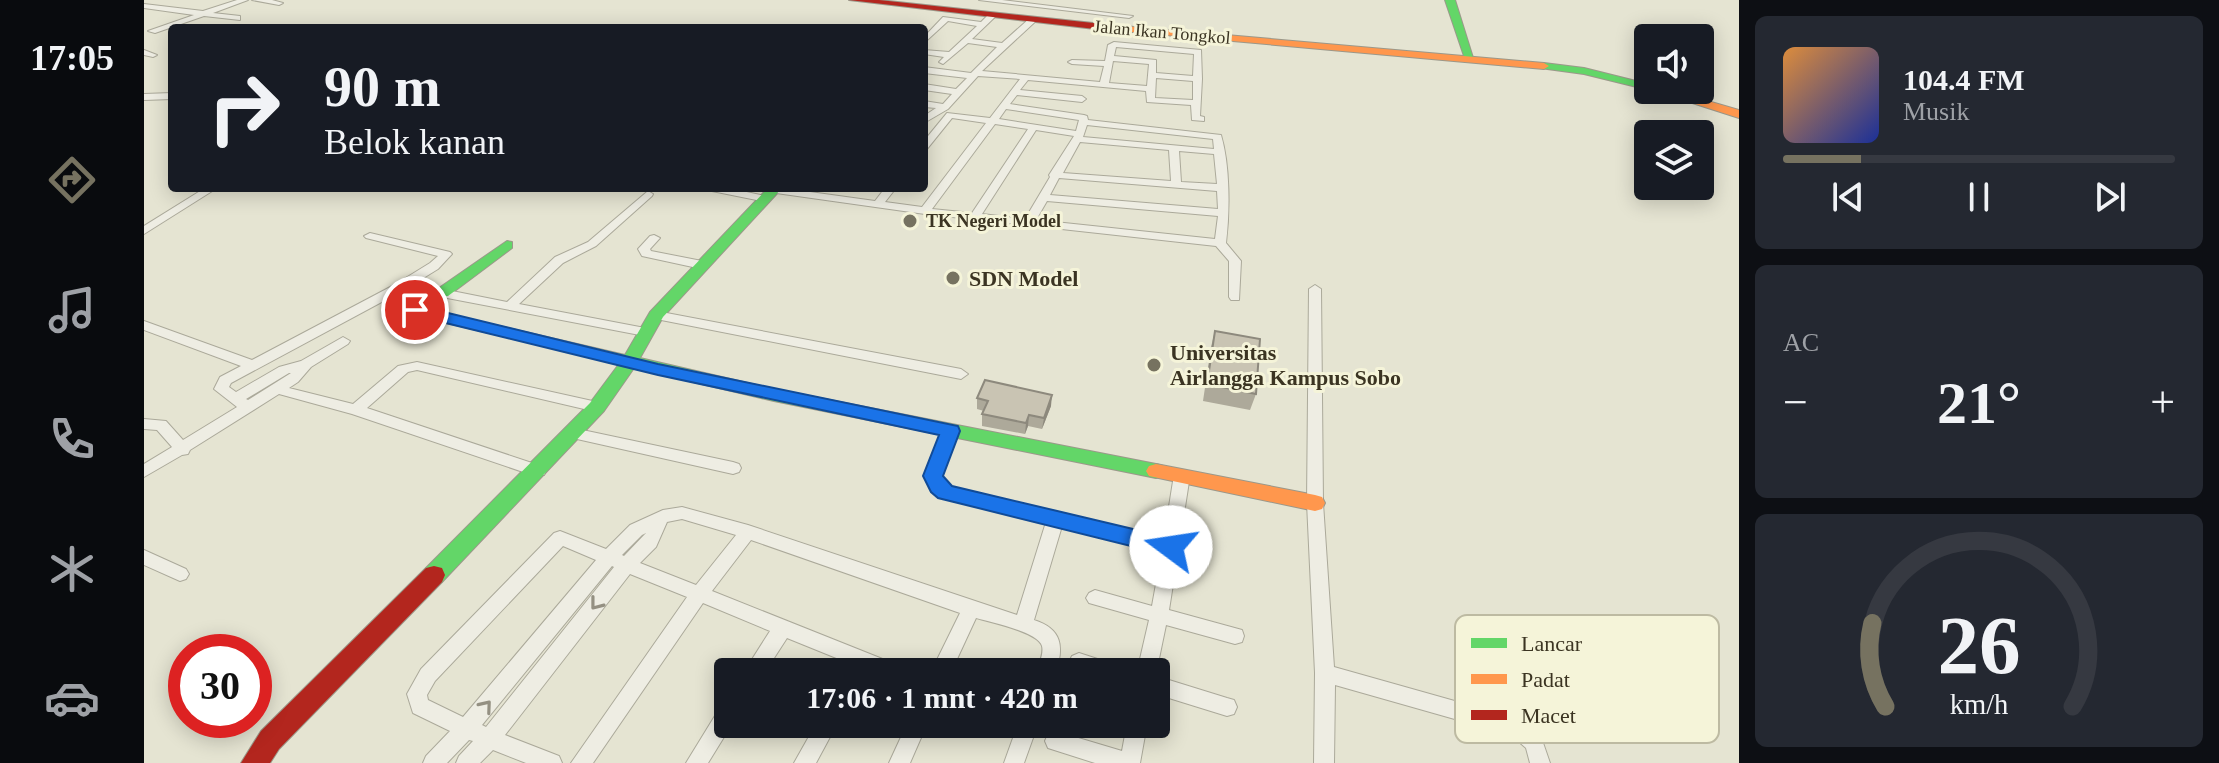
<!DOCTYPE html>
<html lang="id">
<head>
<meta charset="utf-8">
<style>
  body { margin:0; font-family:"Times New Roman",serif; background:#242831; color:#f1f3f6; height:100vh; display:flex; flex-direction:column; font-size:30px; white-space:nowrap }
  * { box-sizing:border-box; margin:0 }
  p { font-size:26px; color:#9ea1a6 }
  .icon { flex:none; width:44px; height:44px; fill:none; stroke:currentColor; stroke-width:2; stroke-linecap:round; stroke-linejoin:round }
  .map { position:relative; flex:1; overflow:hidden }
  .details { display:flex; flex-direction:column; gap:16px; padding:16px; background:#0d0f14; width:480px }
  .details>* { flex:none }
  .banner { position:absolute; left:24px; top:24px; width:760px; height:168px; border-radius:8px; box-shadow:0 4px 20px #0003; background:#171b24; color:#f1f3f6; overflow:hidden }
  .controls { position:absolute; left:1490px; top:24px; display:grid; gap:16px }
  .controls a { display:grid; place-items:center; width:80px; height:80px; border-radius:8px; background:#171b24; box-shadow:0 4px 20px #0003; font-size:40px }
  .speed { position:absolute; left:24px; top:634px; display:flex; gap:16px; font-size:40px; font-weight:700; text-align:center }
  .speed>* { display:grid; place-content:center; width:104px; height:104px; border-radius:50%; background:#171b24; box-shadow:0 4px 20px #0003; line-height:1 }
  .speed .limit { border:12px solid #d22; background:#fff; color:#111 }
  .pin { position:absolute; display:grid; place-items:center; width:68px; height:68px; color:#fff; margin:-34px; border:4px solid #fff; border-radius:50%; box-shadow:0 2px 8px #0007 }
  .me { position:absolute; width:88px; margin:-44px; rotate:284deg; stroke-linejoin:round; filter:drop-shadow(0 0 6px #0008) }
  .turn { display:flex; align-items:center; gap:28px; height:168px; padding:0 24px; font-size:36px }
  .turn .icon { width:104px; height:104px; stroke-width:2.5 }
  .turn b { display:block; font-size:56px; line-height:68px }
  .big { font-size:60px; font-weight:600; line-height:1.1 }
  .details .tile { flex:1; display:flex; flex-direction:column; justify-content:center; gap:12px; min-width:0; padding:0 28px; border-radius:12px; background:#242831 }
  .details .dial { align-items:center; gap:0 }
  .dial svg { height:208px; overflow:visible; fill:none; stroke:#363941; stroke-width:7; stroke-linecap:round; text-anchor:middle }
  .dial text { fill:#f1f3f6; stroke:none }
  .song { display:flex; align-items:center; gap:24px }
  .cover { width:96px; height:96px; border-radius:12px; background:linear-gradient(135deg,hsl(30 70% 55%),hsl(230 70% 35%)) }
  .played { height:8px; border-radius:4px; background:linear-gradient(90deg,#767260 20%,#363941 20%) }
  .keys { display:flex; justify-content:space-around; direction:ltr }
  .heat { display:flex; justify-content:space-between; align-items:center; font-size:44px; direction:ltr }
  .trip { position:absolute; left:570px; top:658px; width:456px; height:80px; border-radius:8px; background:#171b24; box-shadow:0 4px 20px #0003; font-weight:600; line-height:80px; text-align:center }
  main { display:flex; flex:1; min-height:0 }
  .tab-bar { display:flex; flex-direction:column; width:144px; justify-content:space-around; align-items:center; background:#090b0e; color:#9ea1a6 }
  .tab-bar .icon { width:56px; height:56px }
  .tab-bar .active { color:#767260 }
  .tab-bar b { font-size:36px; color:#f1f3f6 }
  .map>svg:first-child { display:block }
  .lines { fill:none; stroke-linecap:round; stroke-linejoin:round }
  .street-casing { stroke:#aba99a; stroke-width:2 }
  .fast-casing { stroke:#9b988a; stroke-width:2 }
  .slow-casing { stroke:#9b988a; stroke-width:2 }
  .jam-casing { stroke:#9b988a; stroke-width:2 }
  .street { fill:#eeede3; fill-rule:evenodd }
  .fast { fill:#63d668; fill-rule:evenodd }
  .slow { fill:#ff974d; fill-rule:evenodd }
  .jam { fill:#b3261e; fill-rule:evenodd }
  .wall { fill:#ada99a }
  .shaded-wall { fill:#8d897d }
  .building { fill:#c9c4b3; stroke:#8d897d; stroke-width:2 }
  .oneway { stroke:#949082 }
  .route { fill:#1a73e8; stroke:#114b97; stroke-width:2 }
  .poi-dot { fill:#767260; stroke:#f5f4d9; stroke-width:3 }
  .labels { text-anchor:middle; stroke-width:6; stroke-linejoin:round; paint-order:stroke }
  .far-street-label { font-size:18px; fill:#3b3422; stroke:#f5f4d9 }
  .far-poi-label { font-size:18px; font-weight:bold; fill:#3b3422; stroke:#f5f4d9; text-anchor:start }
  .poi-label { font-size:22px; font-weight:bold; fill:#3b3422; stroke:#f5f4d9; text-anchor:start }
  .key { fill:#f5f4d9; stroke:#bdbaa2; stroke-width:2 }
  .key-label { font-size:22px; fill:#3b3422 }
</style>
</head>
<body>
<main>
<nav class="tab-bar">
<b>17:05</b>
<svg class="icon active" aria-label="directions" viewBox="0 0 24 24"><path d="M12 3l9 9-9 9-9-9zM9 14v-3h6M13 9l2 2-2 2"/></svg>
<svg class="icon" aria-label="music" viewBox="0 0 24 24"><path d="M9 18V5l10-2v13"/><circle cx="6" cy="18" r="3"/><circle cx="16" cy="16" r="3"/></svg>
<svg class="icon" aria-label="phone" viewBox="0 0 24 24"><path d="M5 4h4l2 5-3 2q2 4 5 5l2-3 5 2v4C11 20 4 13 5 4z"/></svg>
<svg class="icon" aria-label="climate" viewBox="0 0 24 24"><path d="M12 3v18M4 7l16 10M4 17L20 7"/></svg>
<svg class="icon" aria-label="car" viewBox="0 0 24 24"><path d="M5 17H2v-5l4-1 3-4h7l3 4 3 1v5h-3M9 17h6M6 11h13"/><circle cx="7" cy="17" r="2"/><circle cx="17" cy="17" r="2"/></svg>
</nav>
<div class="map">
<svg width="1595" height="763" viewBox="0 0 1595 763">
  <rect width="100%" height="100%" fill="#e5e4d2"/>
  <g class="lines">
    <g class="street-casing">
      <path id="street" d="M93,0h11l-35,13 27,3v4l-36,-4 -49,17 -7,-2 46,-16 -50,-7v-4l59,7z
        M108,0h20l11,3 -4,2z
        M835,0h23l131,16 -4,2z
        M846,13l7,2 -25,24 30,4 28,-25 7,2 -55,51 118,11 4,-16 -32,-2 -4,-2 4,-2 33,1 3,-16 6,-3 87,8 1,29 -2,37 4,1v4l-12,-1 -1,-15 -44,-3 -1,-11 -118,-11 -8,10 62,6 4,3 -4,3 -65,-7 -7,9 74,11 3,1 1,4 133,15c9,30 9,76 5,108l15,18 -2,39h-8l-2,-3v-36l-13,-15 -291,-32 -156,-22v-4h12l94,13 10,-13h11l-11,14 37,5 64,-84 -34,-5 -25,31 -3,1v-9l23,-28 43,5 30,-39 -42,-3 -30,33 -24,14v-7l12,-8 -12,-1v-6l19,3 9,-10 -28,-4v-6l32,5 11,-11 -43,-5v-6l47,6 26,-26 -29,-4 -25,21 -4,-2 5,-5 -20,-3v-4l25,2 28,-26 -29,-5 -24,22v-6l19,-20 38,5zM972,47l78,7 -1,22 -37,-3v-13l-42,-4zM969,61l36,3 -2,22 -38,-3zM1012,78l37,3v19l-38,-2zM862,109l73,11 -3,11 -77,-12zM851,124l33,5 -56,84 -40,-4zM943,125l126,14 1,10 -131,-12zM892,130l38,6 -25,39 1,2 -25,42 -43,-5zM936,142l89,8 2,31 -108,-8zM1035,151l35,3 3,30 -36,-2zM915,178l158,13 1,18 -168,-14zM903,201l171,15 -3,23 -179,-19z
        M0,50l13,5 -4,2 -9,-2z
        M28,93v6l-28,1v-6z
        M61,188h12l-73,46v-8z
        M563,188h21l42,9 1,2 -5,3 -54,-11z
        M504,191l5,3 -1,2 -56,50 -33,17 -44,41 126,24 7,4 -2,3 -5,1 -203,-39 -6,-4 6,-4 65,13 48,-45 33,-15z
        M226,233l80,19 2,2 -14,15 -34,21 -173,93 -2,4 7,5 43,-25 22,-6 42,-24 7,4 -2,3 -37,23 -13,15 -9,6 64,16 45,-38 19,-4 180,40 5,2 2,3 -2,3 -5,2 -180,-42 -9,2 -41,36 177,59 2,4 -2,4h-12l-180,-61 -73,-20 -89,56 -2,4 -6,1 -38,22v-13l28,-17 -15,-17 -13,-1v-10l22,2 17,19 54,-33 -23,-18 6,-12 21,-11 -97,-36v-9l108,39 144,-76 34,-21 8,-7 -72,-18 -2,-2zM147,373l-43,27 -2,-1 43,-26z
        M510,235l6,3 -10,11 1,2 51,10 6,4 -6,4 -60,-13 -4,-7 12,-13z
        M1171,285l6,4 2,214 11,164 188,53 18,14 10,29h-20l-4,-15 -15,-13 -176,-50 -1,78h-20l1,-90 -8,-170 2,-214z
        M512,311l305,58 7,5 -7,5 -310,-61 -1,-3z
        M807,426l5,1 2,4 -17,45 3,7 7,4 213,51 10,-63 2,-4h12l2,4 -21,135 73,20 2,6 -2,6 -7,2 -69,-19 -10,48 -19,-1 12,-52 -60,-17 -3,-5 3,-5 6,-3 57,16 10,-55 -100,-25 -28,94c28,9 30,26 22,52h-20c3,-8 8,-18 6,-26 -4,-14 -52,-24 -66,-28l-25,54h-20l29,-59 -209,-73 -39,51 188,75 3,6h-32l-84,-34 -22,34h-21l26,-41 -67,-28 -110,160h-22l116,-166 -57,-23 -125,161 54,21 3,7h-36l-33,-13 -13,13h-24l3,-7 14,-15 -4,-1 -22,23h-24l3,-7 24,-25 -37,-18 -6,-19 14,-25 133,-136 6,-2 46,18 24,-24 33,-15 19,-3 66,18 269,90 29,-93 -100,-24 -14,-7 -7,-15 19,-45 2,-4zM538,519l54,16 -40,50 -56,-22 16,-16 11,-25zM502,533l-22,23 -2,-1 20,-20zM419,546l33,14 -133,157 -35,-17 -1,-5 8,-14zM468,566l2,1 -128,160 -4,-2z
        M429,428l160,34 6,2 2,4 -2,4 -6,2 -165,-37 -2,-4 2,-4z
        M0,550l42,19 3,5 -3,5 -6,2 -36,-16z
        M935,653l40,13 3,6h-38l-12,-4 -3,-6 3,-6z
        M1012,676l71,22 7,2 3,7 -3,7 -7,2 -71,-22z
        M584,704v20h4l-24,39h-22l35,-57z
        M672,724h21l-21,39h-22z
        M763,724h20l-17,39h-21z
        M874,724h20l-14,39h-20z
        M983,724h20l-7,39h-45l-47,-15 -3,-7 3,-7 7,-3 67,20z"/>
    </g>
    <g class="fast-casing">
      <path id="fast" d="M1301,0h10l19,61 -9,-2z
        M1400,63l40,5 64,16 1,6 -65,-16 -44,-6v-4z
        M624,188h14l-119,129 -23,41 134,31 382,75 7,2 3,5 -3,5 -7,2 -382,-77 -140,-33 -30,43 -162,171 -8,2 -8,-2 -3,-7 3,-7 164,-165 29,-39 -210,-50 -2,-3 2,-3 19,-19 11,-1 68,-47 5,1v6l-64,48 -10,1 -12,12 199,46 25,-43z"/>
    </g>
    <g class="slow-casing">
      <path id="slow" d="M968,25l432,38 5,3 -5,3 -435,-39v-4z
        M1508,90h18l69,20v8z
        M1012,464l159,31 7,2 3,6 -3,6 -7,2 -166,-35 -3,-5 3,-5z"/>
    </g>
    <g class="jam-casing">
      <path id="jam" d="M705,0h30l233,25 5,3 -5,3z
        M290,566l8,2 3,7 -3,7 -163,167 -9,14h-29l20,-32 165,-163z"/>
    </g>
    <use href="#street" class="street"/>
    <use href="#fast" class="fast"/>
    <use href="#slow" class="slow"/>
    <use href="#jam" class="jam"/>
  </g>
  <path class="wall" d="M1071,331l41,63 -6,16 -47,-9 8,-54z
    M833,398l74,8 -9,23 -14,-3 -3,8 -43,-8v-12l2,-3 -7,-2z"/>
  <path class="shaded-wall" d="M908,395l-1,11 -9,23 2,-11z
    M885,415l-1,11 -3,8 1,-11z"/>
  <path class="building" d="M1071,331l45,8 -4,55 -49,-10z
    M841,380l67,15 -8,23 -15,-3 -3,8 -44,-9 6,-13 -11,-3z"/>
  <defs><path id="oneway-chevron" d="M-2-3.5L2.5 0L-2 3.5" fill="none" stroke-width="1.6" stroke-linecap="round" stroke-linejoin="round" transform="scale(2)"/></defs>
  <g class="oneway">
    <use href="#oneway-chevron" transform="translate(452 604) rotate(128)"/>
    <use href="#oneway-chevron" transform="translate(342 706) rotate(-50)"/>
  </g>
  <path class="route" d="M271,305l243,59 300,62 2,5 -17,45 9,10 219,52 8,3 3,6 -3,6 -8,3 -233,-58 -7,-6 -8,-16 16,-41 -281,-60 -249,-61 -3,-4z"/>
  <g class="poi-dot">
    <circle cx="766" cy="221" r="8"/>
    <circle cx="809" cy="278" r="8"/>
    <circle cx="1010" cy="365" r="8"/>
  </g>
  <g class="labels">
    <g class="far-street-label">
      <text transform="translate(1018 32) rotate(5)" y="6">Jalan Ikan Tongkol</text>
    </g>
    <g class="far-poi-label">
      <text x="782" y="227">TK Negeri Model</text>
    </g>
    <g class="poi-label">
      <text x="825" y="286">SDN Model</text>
      <text x="1026" y="360">Universitas<tspan x="1026" dy="25">Airlangga Kampus Sobo</tspan></text>
    </g>
  </g>
  <rect x="1311" y="615" width="264" height="128" rx="12" class="key"/>
  <rect x="1327" y="638" width="36" height="10" fill="#63d668"/>
  <rect x="1327" y="674" width="36" height="10" fill="#ff974d"/>
  <rect x="1327" y="710" width="36" height="10" fill="#b3261e"/>
  <g class="key-label">
    <text x="1377" y="651">Lancar</text>
    <text x="1377" y="687">Padat</text>
    <text x="1377" y="723">Macet</text>
  </g>
</svg>
<div class="controls">
<a><svg class="icon" aria-label="sound" viewBox="0 0 24 24"><path d="M4 9h4l5-4v14l-5-4H4zM17 9q2 3 0 6"/></svg></a>
<a><svg class="icon" aria-label="layers" viewBox="0 0 24 24"><path d="M12 4l9 5-9 5-9-5zM3 14l9 5 9-5"/></svg></a>
</div>
<div class="speed"><div class="limit">30</div></div>
<div class="pin" style="left:271px;top:310px;background:#d93025"><svg class="icon" aria-label="arrive" viewBox="0 0 24 24"><path d="M6 21V4h12l-3 4 3 4H6"/></svg></div>
<svg class="me" style="left:1027px;top:547px" viewBox="-20 -20 40 40"><circle r="19" fill="#fff"/><path d="M0-13L10 11 0 6-10 11z" fill="#1a73e8"/></svg>
<div class="trip">17:06 · 1 mnt · 420 m</div>
<div class="banner">
<div class="turn"><svg class="icon" aria-label="right" viewBox="0 0 24 24"><path d="M7 20v-9h11M14 6l5 5-5 5"/></svg><div><b>90 m</b>Belok kanan</div></div>
</div>
</div>
<section class="details">
<div class="tile">
<div class="song"><i class="cover"></i><div><b>104.4 FM</b><p>Musik</p></div></div>
<div class="played"></div>
<div class="keys"><svg class="icon" aria-label="previous" viewBox="0 0 24 24"><path d="M18 5L8 12l10 7zM5 5v14"/></svg><svg class="icon" aria-label="pause" viewBox="0 0 24 24"><path d="M8 5v14M16 5v14"/></svg><svg class="icon" aria-label="next" viewBox="0 0 24 24"><path d="M6 5l10 7-10 7zM19 5v14"/></svg></div>
</div>
<div class="tile"><p>AC</p>
<div class="heat"><a>−</a><b class="big">21°</b><a>+</a></div>
</div>
<div class="tile dial"><svg viewBox="0 0 100 80">
<path d="M14 69A42 42 0 1 1 86 69"/>
<path d="M14 69A42 42 0 0 1 9 37" stroke="#767260"/>
<text x="50" y="56" font-size="32" font-weight="700">26</text>
<text x="50" y="72" font-size="11">km/h</text>
</svg></div>
</section>
</main>
</body>
</html>
